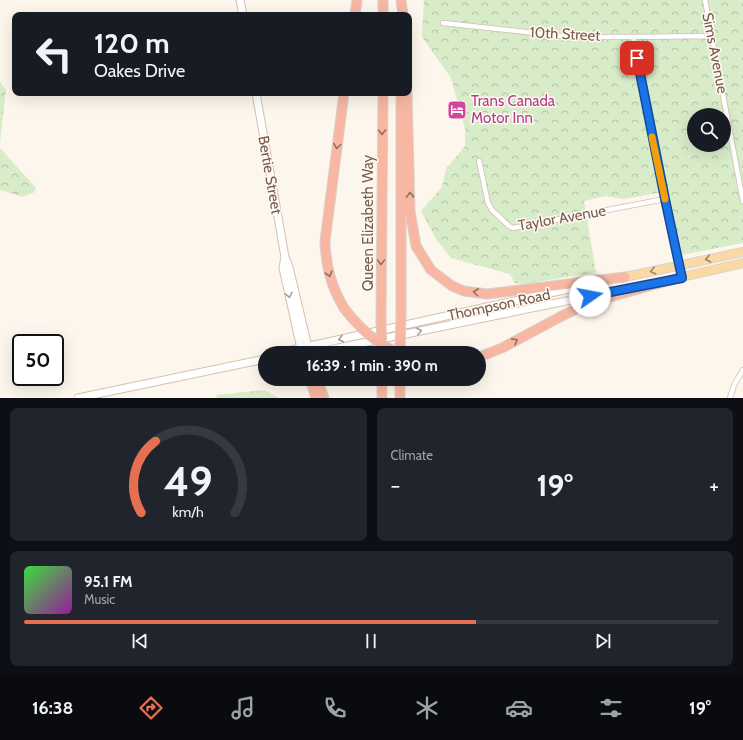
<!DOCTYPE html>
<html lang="en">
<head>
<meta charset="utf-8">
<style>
  body { margin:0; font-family:Cabin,sans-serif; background:#20242c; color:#f1f3f6; height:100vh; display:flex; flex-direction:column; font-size:15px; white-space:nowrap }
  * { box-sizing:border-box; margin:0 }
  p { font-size:13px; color:#9ea1a6 }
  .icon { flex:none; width:22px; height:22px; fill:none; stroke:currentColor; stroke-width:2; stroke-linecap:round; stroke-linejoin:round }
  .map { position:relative; height:398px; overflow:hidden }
  .details { display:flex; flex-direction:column; gap:10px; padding:10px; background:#0d0f14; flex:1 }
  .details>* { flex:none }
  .top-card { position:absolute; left:12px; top:12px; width:400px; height:84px; border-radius:8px; box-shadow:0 4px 16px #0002; background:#171b24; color:#f1f3f6; overflow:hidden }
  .tools { position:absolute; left:687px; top:108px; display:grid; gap:8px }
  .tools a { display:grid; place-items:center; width:44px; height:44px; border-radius:50%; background:#171b24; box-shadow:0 4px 16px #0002; font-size:20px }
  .speed { position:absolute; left:12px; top:334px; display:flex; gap:8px; font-size:20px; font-weight:700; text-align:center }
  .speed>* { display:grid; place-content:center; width:52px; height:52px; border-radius:50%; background:#171b24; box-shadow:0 4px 16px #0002; line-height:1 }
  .speed .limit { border:2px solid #111; border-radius:6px; background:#fff; color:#111 }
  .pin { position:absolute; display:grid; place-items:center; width:34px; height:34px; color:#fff; margin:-17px; border-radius:8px; box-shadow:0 2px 6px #0006 }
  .me { position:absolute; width:44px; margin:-22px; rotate:78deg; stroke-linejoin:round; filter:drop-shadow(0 0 3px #0008) }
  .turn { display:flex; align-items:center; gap:14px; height:84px; padding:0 16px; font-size:18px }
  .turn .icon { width:52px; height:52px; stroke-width:2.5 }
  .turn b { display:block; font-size:28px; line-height:34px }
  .big { font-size:30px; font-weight:800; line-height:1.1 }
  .details .card { flex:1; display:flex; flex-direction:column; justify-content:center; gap:6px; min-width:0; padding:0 14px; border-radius:8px; background:#20242c }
  .details .dial { align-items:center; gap:0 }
  .dial svg { height:104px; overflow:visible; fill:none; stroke:#363941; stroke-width:7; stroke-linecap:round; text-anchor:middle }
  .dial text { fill:#f1f3f6; stroke:none }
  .song { display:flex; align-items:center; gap:12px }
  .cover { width:48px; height:48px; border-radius:6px; background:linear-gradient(135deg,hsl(120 70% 55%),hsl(300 70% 35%)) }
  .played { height:4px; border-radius:2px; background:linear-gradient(90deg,#e76f51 65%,#363941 65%) }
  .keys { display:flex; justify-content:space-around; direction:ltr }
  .heat { display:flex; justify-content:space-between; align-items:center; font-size:22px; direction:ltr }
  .details .tiles { flex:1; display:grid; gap:10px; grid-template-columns:1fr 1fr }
  .card:last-child { grid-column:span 2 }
  .trip { position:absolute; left:258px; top:346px; width:228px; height:40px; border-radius:20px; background:#171b24; box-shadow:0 4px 16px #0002; font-weight:800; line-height:40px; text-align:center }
  .tabs { display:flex; height:64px; justify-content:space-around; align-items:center; background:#090b0e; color:#9ea1a6 }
  .tabs .icon { width:28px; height:28px }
  .tabs .on { color:#e76f51 }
  .tabs b { font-size:18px; color:#f1f3f6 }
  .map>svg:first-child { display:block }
  .forest { fill:url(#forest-crowns); fill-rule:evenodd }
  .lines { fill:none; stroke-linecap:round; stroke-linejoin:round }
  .street-casing { stroke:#d1beb0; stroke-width:6 }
  .secondary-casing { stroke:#d6c0b0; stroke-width:9 }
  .primary-casing { stroke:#dad1cd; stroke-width:10 }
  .highway-casing { stroke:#dad1cd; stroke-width:11 }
  .street { stroke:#fff; stroke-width:4.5 }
  .secondary { stroke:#fff; stroke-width:7 }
  .primary { stroke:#fbd9a5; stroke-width:8 }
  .highway { stroke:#f7b7a3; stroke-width:9 }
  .highway-bridge-casing { stroke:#dad1cd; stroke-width:11; stroke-linecap:butt }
  .highway-bridge { stroke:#f7b7a3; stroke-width:9 }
  .oneway { stroke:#936e5e }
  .oneway2 { stroke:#a18267 }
  .oneway3 { stroke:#af9d94 }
  .route-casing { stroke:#114b97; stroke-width:10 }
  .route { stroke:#1a73e8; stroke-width:7 }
  .slow { stroke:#f59e0b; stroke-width:7 }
  .labels { text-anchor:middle; stroke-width:3; stroke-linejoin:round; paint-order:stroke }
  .street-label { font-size:15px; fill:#7a5c4d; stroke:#fffaf3 }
  .hotel-label { font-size:15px; fill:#b23c85; stroke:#fffaf3; text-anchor:start }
</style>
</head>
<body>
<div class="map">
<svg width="743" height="398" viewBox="0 0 743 398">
  <defs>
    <pattern id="forest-crowns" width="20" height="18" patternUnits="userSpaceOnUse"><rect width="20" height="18" fill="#d8ecc9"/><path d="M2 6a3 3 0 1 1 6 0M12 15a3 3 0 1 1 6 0" fill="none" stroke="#b4c2a5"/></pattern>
  </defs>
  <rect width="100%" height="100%" fill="#fdf6ec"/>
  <path class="forest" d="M424,0h319v243l-61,12 -14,-64 -44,8 -19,-3 -21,5 12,71 -71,12 -10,-1 -5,-9 -59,-16 -15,-19 -15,-28 21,-24 4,-18 19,-23v-17l-14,-51 -29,-41zM694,115h30v30h-30z
    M0,82l6,8 -6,54z
    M0,148l36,40 -2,4 -11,5 -23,-7z
    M264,390l15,8h-62l-1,-3z"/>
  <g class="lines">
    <g class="street-casing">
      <path id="street" d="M705,0l38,201
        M443,23l128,14h62l78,-1
        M633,37l32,162 17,78
        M479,161l9,42 4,7 17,16 4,2 152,-29
        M730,398l4,-13 9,-15"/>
    </g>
    <g class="secondary-casing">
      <path id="secondary" d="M240,0l3,15
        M256,93l29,164 4,10 20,84
        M285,257l-2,11 19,85
        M278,353l309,-68
        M313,353l307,-63
        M78,398l187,-39"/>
    </g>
    <g class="primary-casing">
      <path id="primary" d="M625,277l118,-25
        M682,277l61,-14"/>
    </g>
    <g class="highway-casing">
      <path id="highway" d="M401,0l2,15
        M355,15l2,-15
        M383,15v-15
        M344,93l-19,148c1,26 6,45 19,67
        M401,93v224
        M407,93l3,118 6,35 15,24 21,16 12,5 23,3 138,-17
        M381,320l2,-227
        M479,357l23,-9 58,-31 22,-11 17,-6 83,-23
        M310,379l6,19
        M317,379l7,19
        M382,379v19
        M400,398v-19"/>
    </g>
    <use href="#street" class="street"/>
    <use href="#secondary" class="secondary"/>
    <use href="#primary" class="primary"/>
    <use href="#highway" class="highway"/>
    <g class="highway-bridge-casing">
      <path id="highway-bridge" d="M344,308c15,20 32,35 54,45
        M381,320l1,33
        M400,351l1,-34"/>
    </g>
    <use href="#highway-bridge" class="highway-bridge"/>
  </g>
  <defs><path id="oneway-chevron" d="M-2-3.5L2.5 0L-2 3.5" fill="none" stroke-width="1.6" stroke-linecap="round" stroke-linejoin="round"/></defs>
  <g class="oneway">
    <use href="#oneway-chevron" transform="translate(382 132) rotate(90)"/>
    <use href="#oneway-chevron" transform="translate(337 146) rotate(98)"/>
    <use href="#oneway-chevron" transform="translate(410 195) rotate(-92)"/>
    <use href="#oneway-chevron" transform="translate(381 262) rotate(90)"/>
    <use href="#oneway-chevron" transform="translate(329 274) rotate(74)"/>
    <use href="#oneway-chevron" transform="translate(476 292) rotate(-173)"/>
    <use href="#oneway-chevron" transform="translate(515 341) rotate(-29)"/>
  </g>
  <g class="oneway2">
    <use href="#oneway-chevron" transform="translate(708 259) rotate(168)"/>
    <use href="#oneway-chevron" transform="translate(653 271) rotate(167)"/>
  </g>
  <g class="oneway3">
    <use href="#oneway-chevron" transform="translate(289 295) rotate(77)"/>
    <use href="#oneway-chevron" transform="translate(419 331) rotate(-12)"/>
    <use href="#oneway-chevron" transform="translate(341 339) rotate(168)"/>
  </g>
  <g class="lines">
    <g class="route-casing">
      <path id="route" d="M590,296l92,-18 -17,-79 -28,-141"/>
    </g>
    <use href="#route" class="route"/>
    <path class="slow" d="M652,137l13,62"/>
  </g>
  <defs>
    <g id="hotel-square" transform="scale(1)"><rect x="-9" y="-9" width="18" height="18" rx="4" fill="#d1479c" stroke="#fffaf3"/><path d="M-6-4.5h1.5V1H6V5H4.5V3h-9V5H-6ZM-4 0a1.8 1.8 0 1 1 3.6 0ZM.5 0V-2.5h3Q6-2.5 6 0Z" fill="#fff"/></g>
  </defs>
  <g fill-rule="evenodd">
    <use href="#hotel-square" x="457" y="110"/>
  </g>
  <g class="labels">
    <g class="street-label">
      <text transform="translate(565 34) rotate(3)" y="5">10th Street</text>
      <text transform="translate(715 53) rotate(79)" y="5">Sims Avenue</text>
      <text transform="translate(270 175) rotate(80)" y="5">Bertie Street</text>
      <text transform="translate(562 218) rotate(-10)" y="5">Taylor Avenue</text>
      <text transform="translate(368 223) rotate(-90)" y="5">Queen Elizabeth Way</text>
      <text transform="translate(499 305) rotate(-12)" y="5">Thompson Road</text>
    </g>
    <g class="hotel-label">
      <text x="471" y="106">Trans Canada<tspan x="471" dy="17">Motor Inn</tspan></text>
    </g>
  </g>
</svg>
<div class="tools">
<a><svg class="icon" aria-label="search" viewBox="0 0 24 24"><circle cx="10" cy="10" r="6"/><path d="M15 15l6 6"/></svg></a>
</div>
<div class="speed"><div class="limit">50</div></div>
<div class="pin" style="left:637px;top:58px;background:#d93025"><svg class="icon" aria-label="arrive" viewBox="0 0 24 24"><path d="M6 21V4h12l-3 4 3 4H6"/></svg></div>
<svg class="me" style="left:590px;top:296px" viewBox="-20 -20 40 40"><circle r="19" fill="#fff"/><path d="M0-13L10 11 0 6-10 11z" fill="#1a73e8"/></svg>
<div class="trip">16:39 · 1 min · 390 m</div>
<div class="top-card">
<div class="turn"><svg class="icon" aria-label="left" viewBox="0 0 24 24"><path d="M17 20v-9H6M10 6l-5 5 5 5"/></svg><div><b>120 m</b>Oakes Drive</div></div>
</div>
</div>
<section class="details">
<div class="tiles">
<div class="card dial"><svg viewBox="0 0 100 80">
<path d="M14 69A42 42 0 1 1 86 69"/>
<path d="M14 69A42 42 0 0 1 25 14" stroke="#e76f51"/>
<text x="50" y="56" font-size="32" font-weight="700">49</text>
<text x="50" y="72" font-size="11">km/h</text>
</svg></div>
<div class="card"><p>Climate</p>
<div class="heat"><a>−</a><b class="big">19°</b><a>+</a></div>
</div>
<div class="card">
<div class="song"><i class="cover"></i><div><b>95.1 FM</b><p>Music</p></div></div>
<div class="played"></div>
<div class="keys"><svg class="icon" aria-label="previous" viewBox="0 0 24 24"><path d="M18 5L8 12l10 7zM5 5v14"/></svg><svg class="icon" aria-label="pause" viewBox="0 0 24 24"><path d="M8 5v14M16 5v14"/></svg><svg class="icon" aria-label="next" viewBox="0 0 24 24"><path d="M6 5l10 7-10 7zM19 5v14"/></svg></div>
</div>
</div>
</section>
<nav class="tabs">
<b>16:38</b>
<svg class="icon on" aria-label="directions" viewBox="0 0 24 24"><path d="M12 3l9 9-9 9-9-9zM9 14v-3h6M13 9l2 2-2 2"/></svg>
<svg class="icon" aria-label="music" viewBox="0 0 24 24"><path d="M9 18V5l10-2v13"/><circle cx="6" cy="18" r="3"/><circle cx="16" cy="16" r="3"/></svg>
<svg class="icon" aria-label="phone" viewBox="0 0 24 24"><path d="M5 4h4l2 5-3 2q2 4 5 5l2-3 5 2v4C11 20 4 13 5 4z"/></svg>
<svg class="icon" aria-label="climate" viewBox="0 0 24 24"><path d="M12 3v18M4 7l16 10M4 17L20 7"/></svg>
<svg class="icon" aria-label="car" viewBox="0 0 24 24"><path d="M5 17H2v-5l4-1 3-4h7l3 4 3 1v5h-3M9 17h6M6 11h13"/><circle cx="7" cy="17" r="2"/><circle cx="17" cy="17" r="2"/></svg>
<svg class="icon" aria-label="filters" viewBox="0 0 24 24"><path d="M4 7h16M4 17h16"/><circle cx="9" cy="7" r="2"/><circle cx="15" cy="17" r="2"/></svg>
<b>19°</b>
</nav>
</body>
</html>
